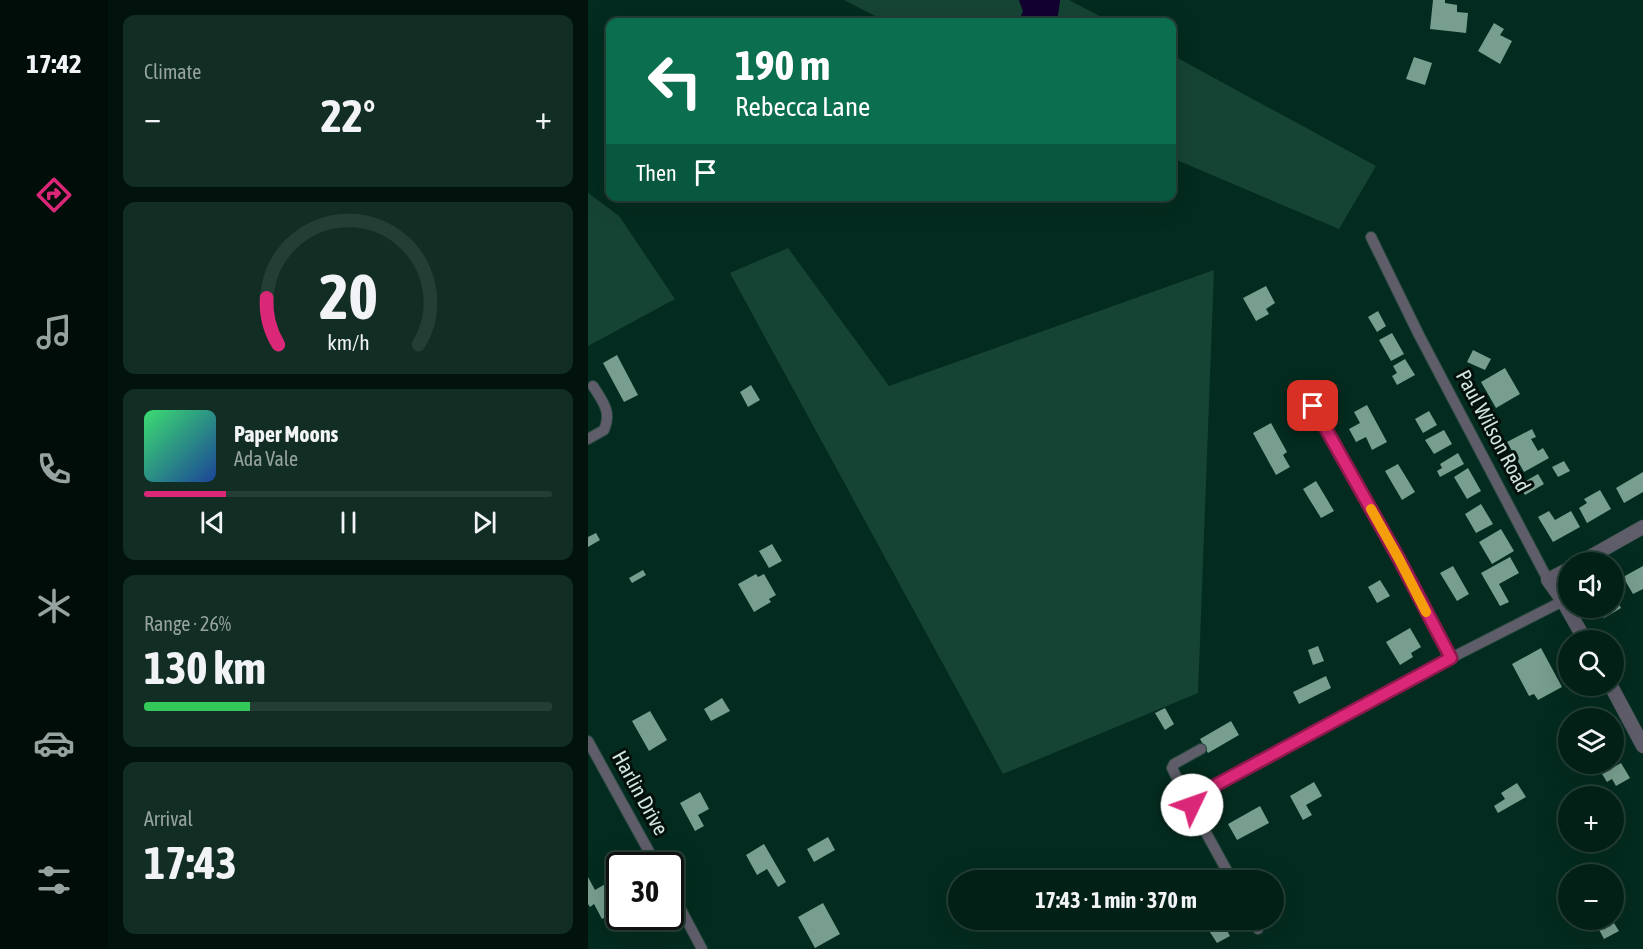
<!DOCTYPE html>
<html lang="en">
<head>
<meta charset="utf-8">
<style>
  body { margin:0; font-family:"Asap Condensed",sans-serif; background:#112d24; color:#f1f3f6; height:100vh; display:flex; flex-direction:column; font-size:22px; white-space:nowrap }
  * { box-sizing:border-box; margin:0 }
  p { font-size:20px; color:#97a3a1 }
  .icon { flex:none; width:33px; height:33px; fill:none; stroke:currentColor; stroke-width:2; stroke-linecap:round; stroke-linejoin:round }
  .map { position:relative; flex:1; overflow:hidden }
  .sheet { display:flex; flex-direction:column; gap:15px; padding:15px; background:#02120d; width:480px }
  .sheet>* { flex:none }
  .banner { position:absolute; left:18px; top:18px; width:570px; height:183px; border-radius:12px; box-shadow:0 6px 24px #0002,0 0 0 2px #243e36; background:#0b6e4f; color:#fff; overflow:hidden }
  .controls { position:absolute; left:970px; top:552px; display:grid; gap:12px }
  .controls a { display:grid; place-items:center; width:66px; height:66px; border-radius:50%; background:#032017; box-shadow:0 6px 24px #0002,0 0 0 2px #243e36; font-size:30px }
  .speed { position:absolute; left:18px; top:852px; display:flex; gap:12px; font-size:30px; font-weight:700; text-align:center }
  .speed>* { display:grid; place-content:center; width:78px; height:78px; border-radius:50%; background:#032017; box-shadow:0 6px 24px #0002,0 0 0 2px #243e36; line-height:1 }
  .speed .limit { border:3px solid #111; border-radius:9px; background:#fff; color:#111 }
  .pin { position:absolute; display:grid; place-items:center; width:51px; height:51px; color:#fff; margin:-26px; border-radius:12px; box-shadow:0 3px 9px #0006 }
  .me { position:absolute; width:66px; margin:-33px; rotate:48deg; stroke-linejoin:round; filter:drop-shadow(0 0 4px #0008) }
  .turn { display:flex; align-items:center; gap:21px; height:126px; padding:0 30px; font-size:27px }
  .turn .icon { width:78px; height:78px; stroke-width:2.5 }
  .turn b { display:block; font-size:42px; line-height:51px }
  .then { display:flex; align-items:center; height:57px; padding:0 30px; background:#0003; gap:12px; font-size:22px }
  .big { font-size:45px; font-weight:700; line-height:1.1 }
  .sheet .tile { flex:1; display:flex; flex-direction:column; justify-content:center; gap:9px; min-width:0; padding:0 21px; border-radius:12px; background:#112d24 }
  .sheet .dial { align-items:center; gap:0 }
  .dial svg { height:156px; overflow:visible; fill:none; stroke:#243e36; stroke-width:7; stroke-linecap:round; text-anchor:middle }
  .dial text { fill:#f1f3f6; stroke:none }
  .song { display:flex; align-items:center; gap:18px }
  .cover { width:72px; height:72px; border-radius:9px; background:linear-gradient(135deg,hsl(140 70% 55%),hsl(220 70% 35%)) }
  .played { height:6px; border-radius:3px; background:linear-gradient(90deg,#db2777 20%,#243e36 20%) }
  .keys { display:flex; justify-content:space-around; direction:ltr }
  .heat { display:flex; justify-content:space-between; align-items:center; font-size:33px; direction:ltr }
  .charge { height:9px; border-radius:4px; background:linear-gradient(90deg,#34c759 26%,#243e36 0) }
  .trip { position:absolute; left:360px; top:870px; width:336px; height:60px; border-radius:30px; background:#032017; box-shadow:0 6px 24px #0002,0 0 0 2px #243e36; font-weight:700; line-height:60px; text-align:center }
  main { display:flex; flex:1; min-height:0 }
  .tabs { display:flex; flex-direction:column; width:108px; justify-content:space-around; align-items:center; background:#010d09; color:#97a3a1 }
  .tabs .icon { width:42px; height:42px }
  .tabs .on { color:#db2777 }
  .tabs b { font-size:27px; color:#f1f3f6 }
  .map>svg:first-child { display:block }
  .green { fill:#164434 }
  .water { fill:#130031 }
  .building { fill:#779e8e }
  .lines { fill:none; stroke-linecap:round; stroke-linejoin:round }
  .minor-casing { stroke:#25493d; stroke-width:12 }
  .tertiary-casing { stroke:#25493d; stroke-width:15 }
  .minor { stroke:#605d6b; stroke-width:10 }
  .tertiary { stroke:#605d6b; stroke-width:14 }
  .route-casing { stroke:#8e194d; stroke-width:15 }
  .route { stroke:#db2777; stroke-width:10 }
  .slow { stroke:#f59e0b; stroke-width:10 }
  .labels { text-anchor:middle; stroke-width:6; stroke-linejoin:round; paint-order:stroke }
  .street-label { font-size:21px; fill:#d1e6dd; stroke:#03100b }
</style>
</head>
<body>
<main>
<nav class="tabs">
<b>17:42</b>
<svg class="icon on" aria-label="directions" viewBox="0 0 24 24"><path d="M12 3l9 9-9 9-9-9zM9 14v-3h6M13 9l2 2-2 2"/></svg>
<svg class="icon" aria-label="music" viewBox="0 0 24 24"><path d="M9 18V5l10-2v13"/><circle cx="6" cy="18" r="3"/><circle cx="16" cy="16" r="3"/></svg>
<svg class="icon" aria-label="phone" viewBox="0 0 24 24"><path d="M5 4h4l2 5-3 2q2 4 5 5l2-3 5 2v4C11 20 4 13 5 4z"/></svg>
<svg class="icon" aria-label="climate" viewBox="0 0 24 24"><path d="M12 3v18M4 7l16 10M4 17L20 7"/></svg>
<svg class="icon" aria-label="car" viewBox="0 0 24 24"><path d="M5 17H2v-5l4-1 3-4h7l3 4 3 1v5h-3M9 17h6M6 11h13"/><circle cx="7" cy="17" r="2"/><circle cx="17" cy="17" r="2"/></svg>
<svg class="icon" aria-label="filters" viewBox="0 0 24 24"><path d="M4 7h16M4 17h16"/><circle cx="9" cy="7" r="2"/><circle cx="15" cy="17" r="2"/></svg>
</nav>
<section class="sheet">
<div class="tile"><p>Climate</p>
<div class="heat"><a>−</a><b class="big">22°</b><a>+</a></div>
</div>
<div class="tile dial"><svg viewBox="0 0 100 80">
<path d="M14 69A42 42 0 1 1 86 69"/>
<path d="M14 69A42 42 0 0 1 8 45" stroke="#db2777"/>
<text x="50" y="56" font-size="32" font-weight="700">20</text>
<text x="50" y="72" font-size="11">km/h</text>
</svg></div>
<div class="tile">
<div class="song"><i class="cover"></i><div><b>Paper Moons</b><p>Ada Vale</p></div></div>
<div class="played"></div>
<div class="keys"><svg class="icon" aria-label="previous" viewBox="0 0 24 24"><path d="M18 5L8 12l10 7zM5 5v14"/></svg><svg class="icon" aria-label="pause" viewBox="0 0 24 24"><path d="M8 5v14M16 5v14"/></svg><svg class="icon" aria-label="next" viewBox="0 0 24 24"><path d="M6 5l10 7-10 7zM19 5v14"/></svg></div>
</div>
<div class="tile"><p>Range · 26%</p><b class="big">130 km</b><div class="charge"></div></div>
<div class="tile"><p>Arrival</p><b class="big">17:43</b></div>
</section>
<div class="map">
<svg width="1055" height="949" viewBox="0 0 1055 949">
  <rect width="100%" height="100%" fill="#042b1f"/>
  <path class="green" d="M256,0h175l4,11 -4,11h-132z
    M472,0h9l42,22h-54z
    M584,55l204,111 -37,63 -167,-71z
    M0,193l31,23 56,83 -87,47z
    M200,248l101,138 325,-116 -16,423 -195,81 -273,-501z"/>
  <path class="water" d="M431,0h41l-3,22h-38l4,-11z"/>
  <path class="building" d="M845,0h12v3l12,2v7l11,1 -2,20 -36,-4z
    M906,23l10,6 -4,6 12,6 -12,23 -22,-13z
    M826,57l18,6 -7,22 -19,-6z
    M678,286l9,17 -9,6 3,5 -13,7 -13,-23z
    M790,311l8,15 -9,6 -9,-15z
    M804,333l12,21 -13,7 -12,-21z
    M885,350l18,9 -6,11 -18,-8z
    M29,355l21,40 -14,7 -21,-39z
    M817,359l10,16 -18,10 -5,-9 5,-3 -4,-7z
    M917,368l15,26 -24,14 -15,-26z
    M163,385l9,15 -12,7 -8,-15z
    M779,405l20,37 -15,8 -6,-13 -10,5 -7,-13 11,-6 -6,-11z
    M841,411l8,14 -14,8 -8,-14z
    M683,423l16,29 -4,3 7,12 -14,8 -23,-42z
    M944,429l4,8 -5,2 7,12 5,-3 6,10 -25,14 -17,-30z
    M856,430l8,14 -18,10 -9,-14z
    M870,453l6,11 -24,13 -3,-6 5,-3 -2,-4z
    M976,461l6,10 -12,6 -6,-10z
    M810,464l17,28 -13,8 -17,-29z
    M880,468l13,23 -14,8 -13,-22z
    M1055,472v20l-19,11 -8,-15z
    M950,474l6,10 -19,11 -6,-10z
    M728,481l18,30 -13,7 -18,-29z
    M1012,490l11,19 -24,14 -8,-15 8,-5 -3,-4z
    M893,504l12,20 -17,9 -11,-19z
    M961,511l6,9 16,-9 9,16 -27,15 -15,-25z
    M913,529l13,22 -22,13 -13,-22z
    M8,533l4,7 -12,7v-10z
    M184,544l10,17 -13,7 -10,-17z
    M922,557l9,16 -20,11 10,18 -9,4 -19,-33z
    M865,566l16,28 -12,7 -17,-28z
    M1055,566v23l-10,5 -10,-17z
    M55,570l3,5 -14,8 -3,-5z
    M168,574l2,3 6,-3 12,21 -7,4 2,3 -17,10 -16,-28z
    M792,580l10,16 -13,7 -9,-16z
    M1026,595l7,13 -17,10 -5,-9 -3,2 -2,-3h20z
    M822,628l11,19 -10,6 2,4 -13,8 -14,-23z
    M730,646l6,15 -11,4 -5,-15z
    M953,648l21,39 -24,13 -4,-6 -5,2 -17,-32z
    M738,676l5,12 -32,16 -6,-12z
    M134,698l8,13 -19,10 -7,-12z
    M577,708l9,16 -9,6 -10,-17z
    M62,711l17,29 -18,11 -17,-30z
    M643,721l8,14 -31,18 -8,-14z
    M1033,763l9,15 -14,8 -4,-7 -5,3 -5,-8z
    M726,782l8,14 -16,9 6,10 -9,5 -13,-24z
    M929,783l9,14 -28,16 -4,-7 11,-7 -4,-6z
    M112,792l9,17 -11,6 6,11 -9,5 -15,-28z
    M672,806l9,17 -32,17 -9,-16z
    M240,837l7,13 -21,12 -7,-13z
    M176,844l22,38 -8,5 -11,-18 -10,6 -11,-20z
    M0,877l7,13 12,-7 13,23v3l-18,10 -8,-15 -4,3 -2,-3z
    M235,903l17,31 -25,14 -17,-31z
    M614,920h19l9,16 -13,7z
    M1011,920h13l7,11 -15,8 -9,-17z"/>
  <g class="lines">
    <g class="minor-casing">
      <path id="minor" d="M783,237l48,98 129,245
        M725,406l86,153 52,99
        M0,439l16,-9c8,-18 -1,-28 -11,-44
        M0,741l69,125
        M605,800l-12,-14 -9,-18 2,-4 27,-15
        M644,880l-39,-71v-9l3,-4 255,-138 112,-57
        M82,889l32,60
        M665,920l5,9"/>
    </g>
    <g class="tertiary-casing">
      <path id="tertiary" d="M993,562l62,-35
        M981,569l-21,11 15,21 22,39
        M1023,686l32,60"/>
    </g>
    <use href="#minor" class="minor"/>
    <use href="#tertiary" class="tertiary"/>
  </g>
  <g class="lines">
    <g class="route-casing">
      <path id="route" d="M604,805l1,-5 8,-7 250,-135 -52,-99 -86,-153"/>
    </g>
    <use href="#route" class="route"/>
    <path class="slow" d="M783,509l28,50 27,53"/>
  </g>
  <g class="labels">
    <g class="street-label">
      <text transform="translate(905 431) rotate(62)" y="7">Paul Wilson Road</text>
      <text transform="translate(52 793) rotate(61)" y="7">Harlin Drive</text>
    </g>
  </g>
</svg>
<div class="controls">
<a><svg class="icon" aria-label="sound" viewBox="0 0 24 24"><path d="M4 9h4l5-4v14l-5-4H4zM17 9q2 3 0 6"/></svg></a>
<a><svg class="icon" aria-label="search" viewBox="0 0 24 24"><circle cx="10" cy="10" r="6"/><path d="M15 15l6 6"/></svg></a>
<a><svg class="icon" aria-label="layers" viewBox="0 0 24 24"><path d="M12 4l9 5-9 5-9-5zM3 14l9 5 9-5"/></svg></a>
<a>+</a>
<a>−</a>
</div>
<div class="speed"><div class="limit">30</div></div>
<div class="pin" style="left:725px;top:406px;background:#d93025"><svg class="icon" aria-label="arrive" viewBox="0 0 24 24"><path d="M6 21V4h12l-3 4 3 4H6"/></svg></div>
<svg class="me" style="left:604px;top:805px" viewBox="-20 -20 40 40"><circle r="19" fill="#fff"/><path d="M0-13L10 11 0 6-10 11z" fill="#db2777"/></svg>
<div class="trip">17:43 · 1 min · 370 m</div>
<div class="banner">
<div class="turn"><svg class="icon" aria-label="left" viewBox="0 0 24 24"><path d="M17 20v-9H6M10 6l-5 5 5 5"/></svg><div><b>190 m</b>Rebecca Lane</div></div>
<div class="then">Then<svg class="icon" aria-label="arrive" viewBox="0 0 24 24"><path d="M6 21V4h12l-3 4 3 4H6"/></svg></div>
</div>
</div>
</main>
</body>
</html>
